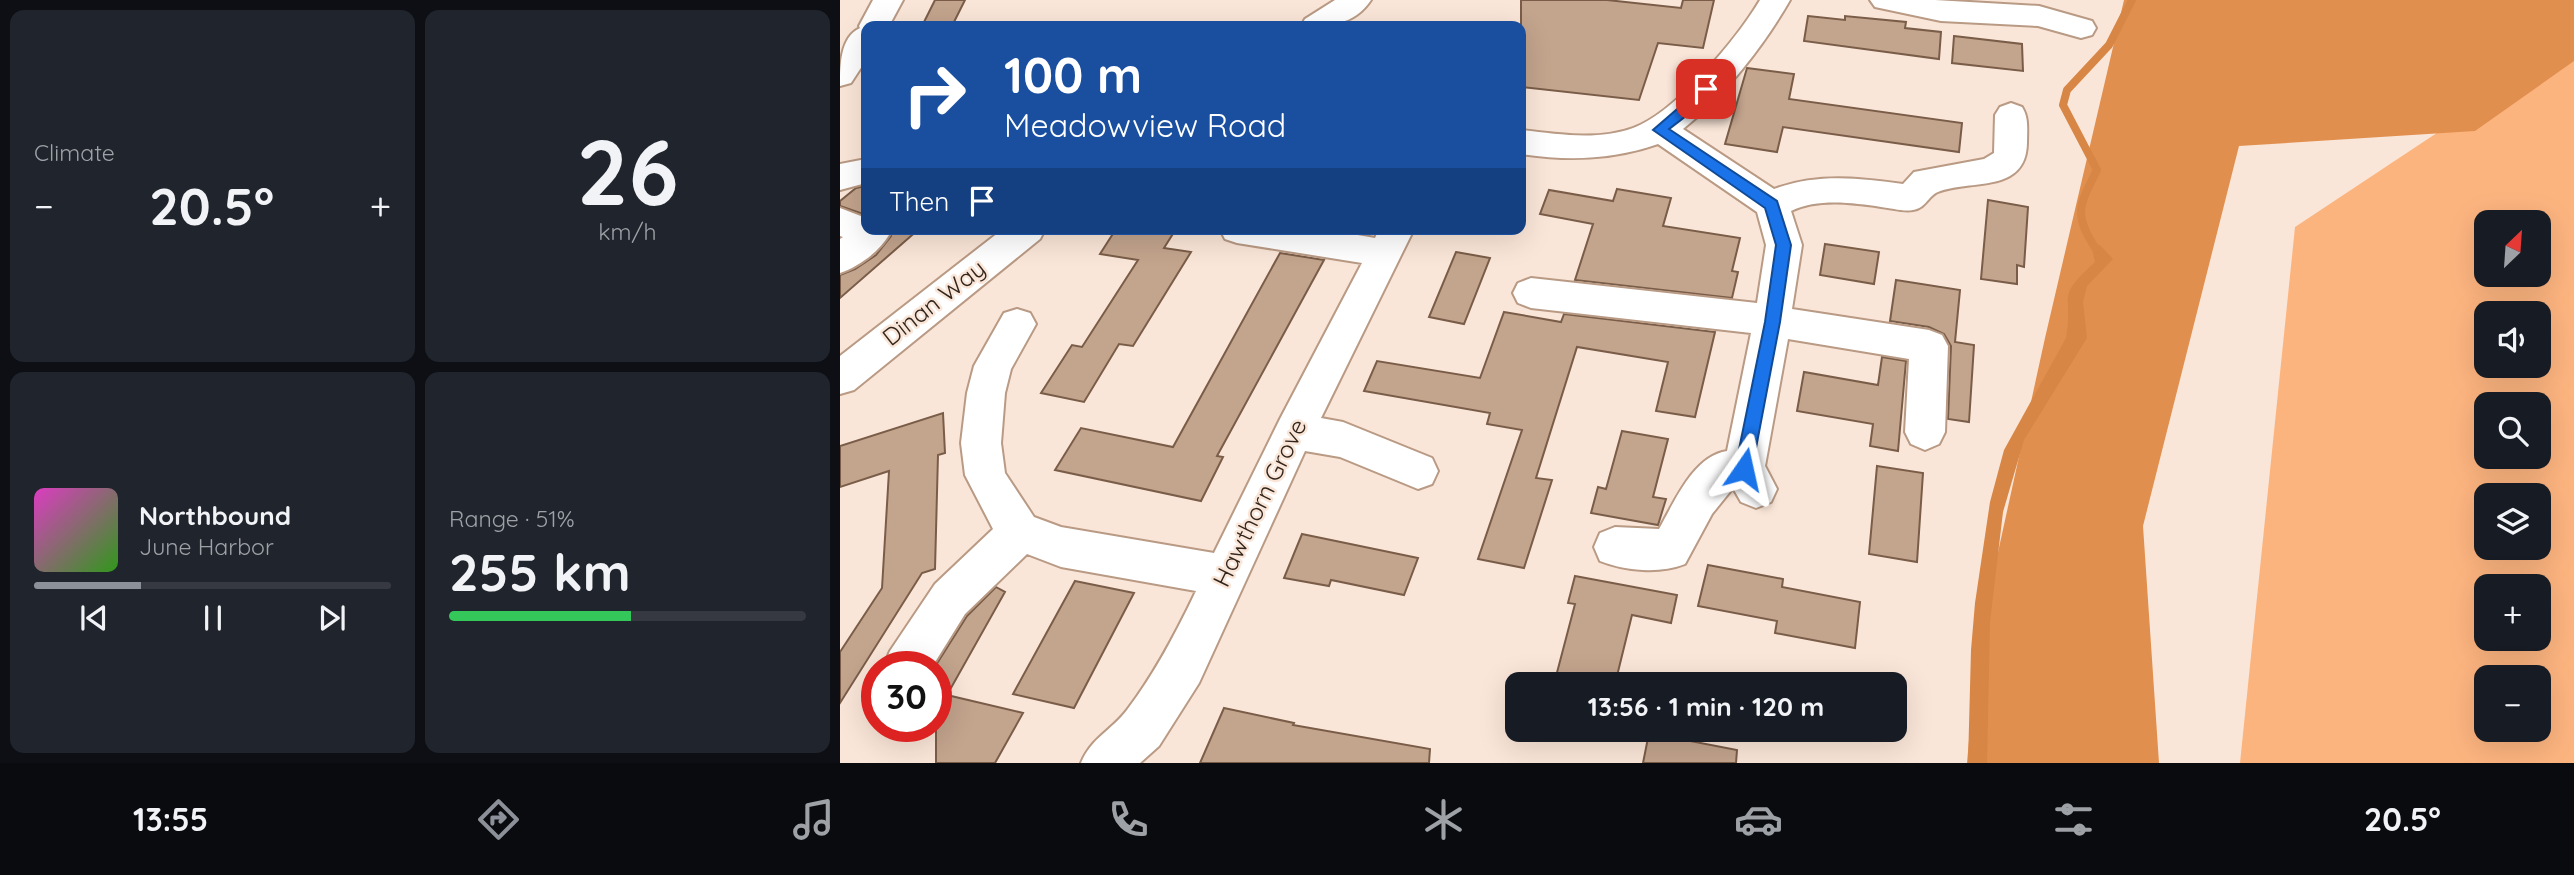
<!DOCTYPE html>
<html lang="en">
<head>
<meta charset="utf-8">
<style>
  body { margin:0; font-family:Quicksand,sans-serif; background:#20242c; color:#f1f3f6; height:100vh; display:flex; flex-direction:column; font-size:26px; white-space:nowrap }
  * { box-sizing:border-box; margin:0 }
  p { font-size:23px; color:#9ea1a6 }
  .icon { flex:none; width:38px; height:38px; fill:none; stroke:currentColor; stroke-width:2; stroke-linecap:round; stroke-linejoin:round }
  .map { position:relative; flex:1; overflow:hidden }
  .drawer { display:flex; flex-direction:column; gap:10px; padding:10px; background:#0d0f14; width:840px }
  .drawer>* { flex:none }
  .hud { position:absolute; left:21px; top:21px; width:665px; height:214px; border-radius:14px; box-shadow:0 7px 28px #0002; background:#1a4fa0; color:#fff; overflow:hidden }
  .needle { width:46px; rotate:25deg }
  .buttons { position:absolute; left:1634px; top:210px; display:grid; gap:14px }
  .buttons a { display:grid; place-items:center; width:77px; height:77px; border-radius:14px; background:#171b24; box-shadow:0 7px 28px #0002; font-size:35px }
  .speed { position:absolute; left:21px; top:651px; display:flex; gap:14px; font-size:35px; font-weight:700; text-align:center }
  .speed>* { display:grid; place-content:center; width:91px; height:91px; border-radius:50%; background:#171b24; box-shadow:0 7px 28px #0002; line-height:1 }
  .speed .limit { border:10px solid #d22; background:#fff; color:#111 }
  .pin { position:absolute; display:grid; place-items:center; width:60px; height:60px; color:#fff; margin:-30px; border-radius:14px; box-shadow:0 4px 10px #0006 }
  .me { position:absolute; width:77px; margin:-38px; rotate:11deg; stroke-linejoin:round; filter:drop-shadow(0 0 5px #0008) }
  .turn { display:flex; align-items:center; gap:24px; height:147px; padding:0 28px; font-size:32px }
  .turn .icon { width:91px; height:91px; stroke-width:2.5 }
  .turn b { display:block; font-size:49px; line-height:60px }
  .then { display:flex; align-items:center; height:66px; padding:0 28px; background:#0003; gap:14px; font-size:26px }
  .big { font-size:52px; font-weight:700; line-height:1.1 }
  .drawer .card { flex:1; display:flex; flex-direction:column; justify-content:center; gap:10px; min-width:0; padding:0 24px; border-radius:14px; background:#20242c }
  .drawer .dial { align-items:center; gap:0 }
  .dial b { font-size:91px; line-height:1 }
  .song { display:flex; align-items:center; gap:21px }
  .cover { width:84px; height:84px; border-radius:10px; background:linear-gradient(135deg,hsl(310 70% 55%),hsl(110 70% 35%)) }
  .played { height:7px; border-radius:4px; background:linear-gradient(90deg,#8c9099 30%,#363941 30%) }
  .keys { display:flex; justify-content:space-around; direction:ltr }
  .heat { display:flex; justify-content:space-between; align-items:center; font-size:38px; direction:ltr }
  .charge { height:10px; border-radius:5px; background:linear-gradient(90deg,#34c759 51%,#363941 0) }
  .drawer .tiles { flex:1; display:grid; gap:10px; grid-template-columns:repeat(2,1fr) }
  .trip { position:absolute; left:665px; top:672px; width:402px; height:70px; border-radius:14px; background:#171b24; box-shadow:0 7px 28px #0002; font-weight:700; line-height:70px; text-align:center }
  .menu { display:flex; height:112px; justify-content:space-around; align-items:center; background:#090b0e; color:#9ea1a6 }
  .menu .icon { width:49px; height:49px }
  .menu .current { color:#8c9099 }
  .menu b { font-size:32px; color:#f1f3f6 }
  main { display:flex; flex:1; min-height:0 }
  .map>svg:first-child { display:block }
  .green { fill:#fcb47f; fill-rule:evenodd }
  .forest { fill:#e18f4e }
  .water { fill:#d78645 }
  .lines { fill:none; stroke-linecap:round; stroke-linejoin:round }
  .stream { stroke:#d78645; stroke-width:8 }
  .building { fill:#c3a48d; stroke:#7a5d48; stroke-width:2 }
  .minor-casing { stroke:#b99a84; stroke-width:4 }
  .minor { fill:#fff; fill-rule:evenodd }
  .route { fill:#1a73e8; stroke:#114b97; stroke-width:2 }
  .labels { text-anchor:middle; stroke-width:5; stroke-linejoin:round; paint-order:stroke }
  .street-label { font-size:24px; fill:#31251c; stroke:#fae6d8 }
</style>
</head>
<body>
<main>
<section class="drawer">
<div class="tiles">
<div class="card"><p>Climate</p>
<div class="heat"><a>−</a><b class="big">20.5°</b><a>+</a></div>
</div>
<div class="card dial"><b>26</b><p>km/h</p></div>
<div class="card">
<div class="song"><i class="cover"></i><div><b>Northbound</b><p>June Harbor</p></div></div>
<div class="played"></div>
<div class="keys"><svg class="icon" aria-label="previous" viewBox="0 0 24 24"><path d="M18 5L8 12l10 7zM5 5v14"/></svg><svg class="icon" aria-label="pause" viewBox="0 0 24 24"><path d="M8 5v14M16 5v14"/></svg><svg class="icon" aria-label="next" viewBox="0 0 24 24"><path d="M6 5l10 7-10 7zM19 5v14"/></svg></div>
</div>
<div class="card"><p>Range · 51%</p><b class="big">255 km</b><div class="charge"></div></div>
</div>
</section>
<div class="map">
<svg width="1734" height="763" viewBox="0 0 1734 763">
  <rect width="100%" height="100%" fill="#fae6d8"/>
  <path class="green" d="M1734,42v721h-334l55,-536zM1647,222h52v53h-52zM1647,313h52v53h-52zM1647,404h52v53h-52zM1647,495h52v53h-52zM1647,586h52v53h-52zM1647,677h52v53h-52z"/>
  <path class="forest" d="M1284,0h450v61l-99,70 -236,15 -96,380 16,237h-192l10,-115 68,-310z"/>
  <path class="water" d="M1250,240l11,6 12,13 -26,27 -4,16 4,36 -63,102 -21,72 -13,110 -3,141h-19l3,-113 4,-47 15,-101 14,-52 62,-112c8,-47 -12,-38 29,-76z"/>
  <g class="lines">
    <path class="stream" d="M1256,249c-23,-35 -17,-43 1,-79l-34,-65 4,-15 42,-45 23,-45"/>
  </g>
  <path class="building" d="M95,0h30l-13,26h-30z
    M681,0h86l74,8 2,-8h31l-11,48 -45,-5 -19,57 -118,-13z
    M968,16l37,4v-4l61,6 -1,6 36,4 -2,27 -135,-18z
    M1114,36l68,8 1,27 -71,-8z
    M907,68l47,6 -5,25 173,24 -3,29 -176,-25 -6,25 -52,-8z
    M26,186v29l-26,-9v-5l16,-13z
    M777,189l54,9 -8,28 77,12 -8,33 6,1 -6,26 -157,-18 18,-56 -53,-10 9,-24 64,11z
    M1148,200l40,7 -4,60 -7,-2v19l-36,-5z
    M48,229h31l-79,69v-23l15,-6 21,-14 15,-19z
    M276,229h60l-12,19 27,4 -58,94 -14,-2 -35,58 -43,-9 31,-48 10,2 56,-87 -38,-6z
    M985,244l54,8 -5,32 -54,-9z
    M616,252l34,6 -26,66 -35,-7z
    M440,253l44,7 -107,196 6,1 -22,44 -146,-31 26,-42 92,19z
    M1056,280l64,10 -5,52 19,3 -5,77 -21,-3 3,-73 -7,-12 -15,-7 -39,-6z
    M664,312l57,10 3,-8 151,18 -20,85 -39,-6 12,-49 -91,-15 -41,131 16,2 -28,88 -46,-9 44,-129 -35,-6 3,-11 -126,-22 13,-30 103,17z
    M1042,357l24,4 -8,90 -28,-5 3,-22 -76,-13 7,-39 74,13z
    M103,413l2,40 -7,2 -3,114 -13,4 -82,130v-51l42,-64 7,-117 -49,16v-41z
    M782,431l46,8 -15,58 13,2 -8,26 -67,-12 7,-26 8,2z
    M1037,466l46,7 -6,89 -48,-8z
    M462,534l116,24 -14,37 -73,-15 -2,6 -45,-8z
    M868,565l75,14 -1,8 78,15 -5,46 -80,-15 2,-12 -79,-15z
    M735,576l102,19 -6,28 -39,-8 -17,69h-61l21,-80 -7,-1z
    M235,581l59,12 -60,115 -61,-14z
    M156,587l9,5 -58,103 76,18 -28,50h-59v-98l31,-49z
    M384,708l70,15 -1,2 137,24 -1,14h-229z
    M809,733l88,17 -1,13h-93z"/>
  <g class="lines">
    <g class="minor-casing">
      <path id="minor" d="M33,0h30l-14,26h-23v34l-15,23 -11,3c0,-20 0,-49 20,-58l-1,-2z
        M495,0h36c-17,26 -43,26 -70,26l4,-7z
        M920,0h30c-27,47 -65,95 -107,129l91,60c43,-16 85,-11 129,-5l11,-12 70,-13 10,-6 1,-38 5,-8 11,-4 11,4c7,11 5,23 5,36 -1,51 -56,36 -89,49 -10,4 -12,16 -25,18 -9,2 -22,-2 -32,-3 -28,-4 -63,-9 -90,4l11,34 -10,64 137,21 13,5 6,11 -3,86 -6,12 -14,6 -14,-6 -6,-12 4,-73 -121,-20 -23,127 12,23 -6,13 -15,6 -15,-6 -8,-14 -21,26 -27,50c-25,10 -60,7 -85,-3l-6,-14 6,-14 15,-6 44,2c15,-26 34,-73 68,-78l24,-118 -220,-25 -13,-5 -5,-10 5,-10 13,-5 226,25 9,-58 -9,-33 -99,-68c-46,16 -90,17 -137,10v-24c35,4 77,11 112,-2 42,-15 104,-89 127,-128z
        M1030,0h65l104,6 53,15 4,7 -4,7 -11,3 -43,-12 -97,-5 -66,-14z
        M26,159v24l-26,7v-26z
        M0,208l26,10v11h19l4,6c-10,17 -31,32 -49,38v-34l3,-2 -3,-1z
        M163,229h42l-5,10 -186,151 -14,4v-38z
        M380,229h103l52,9 4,-9h35l-93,189 22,4 89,36 6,13 -6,13 -14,5 -78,-32 -35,-6 -106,232 -40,63 -19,17h-59c11,-26 30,-32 46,-53 28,-37 49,-77 69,-119l-135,-24 -34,-13 -62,60 -33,53h-49l7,-16 45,-67 58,-55 -28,-54 -4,-32 6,-50 7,-27 30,-53 13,-4 13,4 6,11 -25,45 -6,24 -4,50 4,30 29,44 27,10 153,26 66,-134 82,-156 -125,-20 -12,-4z"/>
    </g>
    <use href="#minor" class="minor"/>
  </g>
  <path class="route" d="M866,84l6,5c-11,17 -27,28 -43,40l108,72 14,44 -11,77 -28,147 -2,5 -6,3 -6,-3 -3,-5 30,-147 11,-77 -11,-37 -112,-78z"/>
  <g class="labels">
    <g class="street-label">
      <text transform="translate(94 303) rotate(-38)" y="8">Dinan Way</text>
      <text transform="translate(420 503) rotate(-64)" y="8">Hawthorn Grove</text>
    </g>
  </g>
</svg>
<div class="buttons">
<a><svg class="needle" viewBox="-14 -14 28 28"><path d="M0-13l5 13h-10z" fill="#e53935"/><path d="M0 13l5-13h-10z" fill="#9ea1a6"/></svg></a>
<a><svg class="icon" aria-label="sound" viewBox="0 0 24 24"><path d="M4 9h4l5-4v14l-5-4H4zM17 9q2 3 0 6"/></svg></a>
<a><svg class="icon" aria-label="search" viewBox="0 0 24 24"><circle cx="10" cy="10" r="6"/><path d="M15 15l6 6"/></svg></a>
<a><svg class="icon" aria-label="layers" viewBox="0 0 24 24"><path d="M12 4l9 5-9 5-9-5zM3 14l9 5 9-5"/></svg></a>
<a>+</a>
<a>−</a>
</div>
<div class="speed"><div class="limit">30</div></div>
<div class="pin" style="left:866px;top:89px;background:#d93025"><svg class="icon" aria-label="arrive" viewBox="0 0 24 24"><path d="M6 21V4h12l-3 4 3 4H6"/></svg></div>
<svg class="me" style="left:904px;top:469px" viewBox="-20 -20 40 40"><path d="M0-17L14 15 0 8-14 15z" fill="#1a73e8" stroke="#fff" stroke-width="4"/></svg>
<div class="trip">13:56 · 1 min · 120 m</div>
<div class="hud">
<div class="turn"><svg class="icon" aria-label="right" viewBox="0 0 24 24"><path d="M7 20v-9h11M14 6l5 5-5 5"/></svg><div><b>100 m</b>Meadowview Road</div></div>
<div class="then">Then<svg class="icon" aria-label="arrive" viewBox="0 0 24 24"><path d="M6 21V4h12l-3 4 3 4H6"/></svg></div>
</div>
</div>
</main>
<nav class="menu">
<b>13:55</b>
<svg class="icon current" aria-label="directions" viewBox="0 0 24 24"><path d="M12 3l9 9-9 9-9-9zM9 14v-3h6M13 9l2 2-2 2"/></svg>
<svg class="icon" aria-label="music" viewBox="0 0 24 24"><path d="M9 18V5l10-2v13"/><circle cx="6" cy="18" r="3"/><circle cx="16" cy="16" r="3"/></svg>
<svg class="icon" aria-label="phone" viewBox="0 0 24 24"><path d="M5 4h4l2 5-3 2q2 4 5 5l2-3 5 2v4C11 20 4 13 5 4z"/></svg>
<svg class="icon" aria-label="climate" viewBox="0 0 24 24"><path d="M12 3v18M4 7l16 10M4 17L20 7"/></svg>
<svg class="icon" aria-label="car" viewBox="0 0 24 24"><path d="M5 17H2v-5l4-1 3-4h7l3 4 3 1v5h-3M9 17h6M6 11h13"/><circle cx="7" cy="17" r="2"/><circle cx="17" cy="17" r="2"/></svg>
<svg class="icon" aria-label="filters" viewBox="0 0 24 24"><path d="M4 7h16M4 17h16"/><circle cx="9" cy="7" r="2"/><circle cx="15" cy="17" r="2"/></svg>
<b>20.5°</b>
</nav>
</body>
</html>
